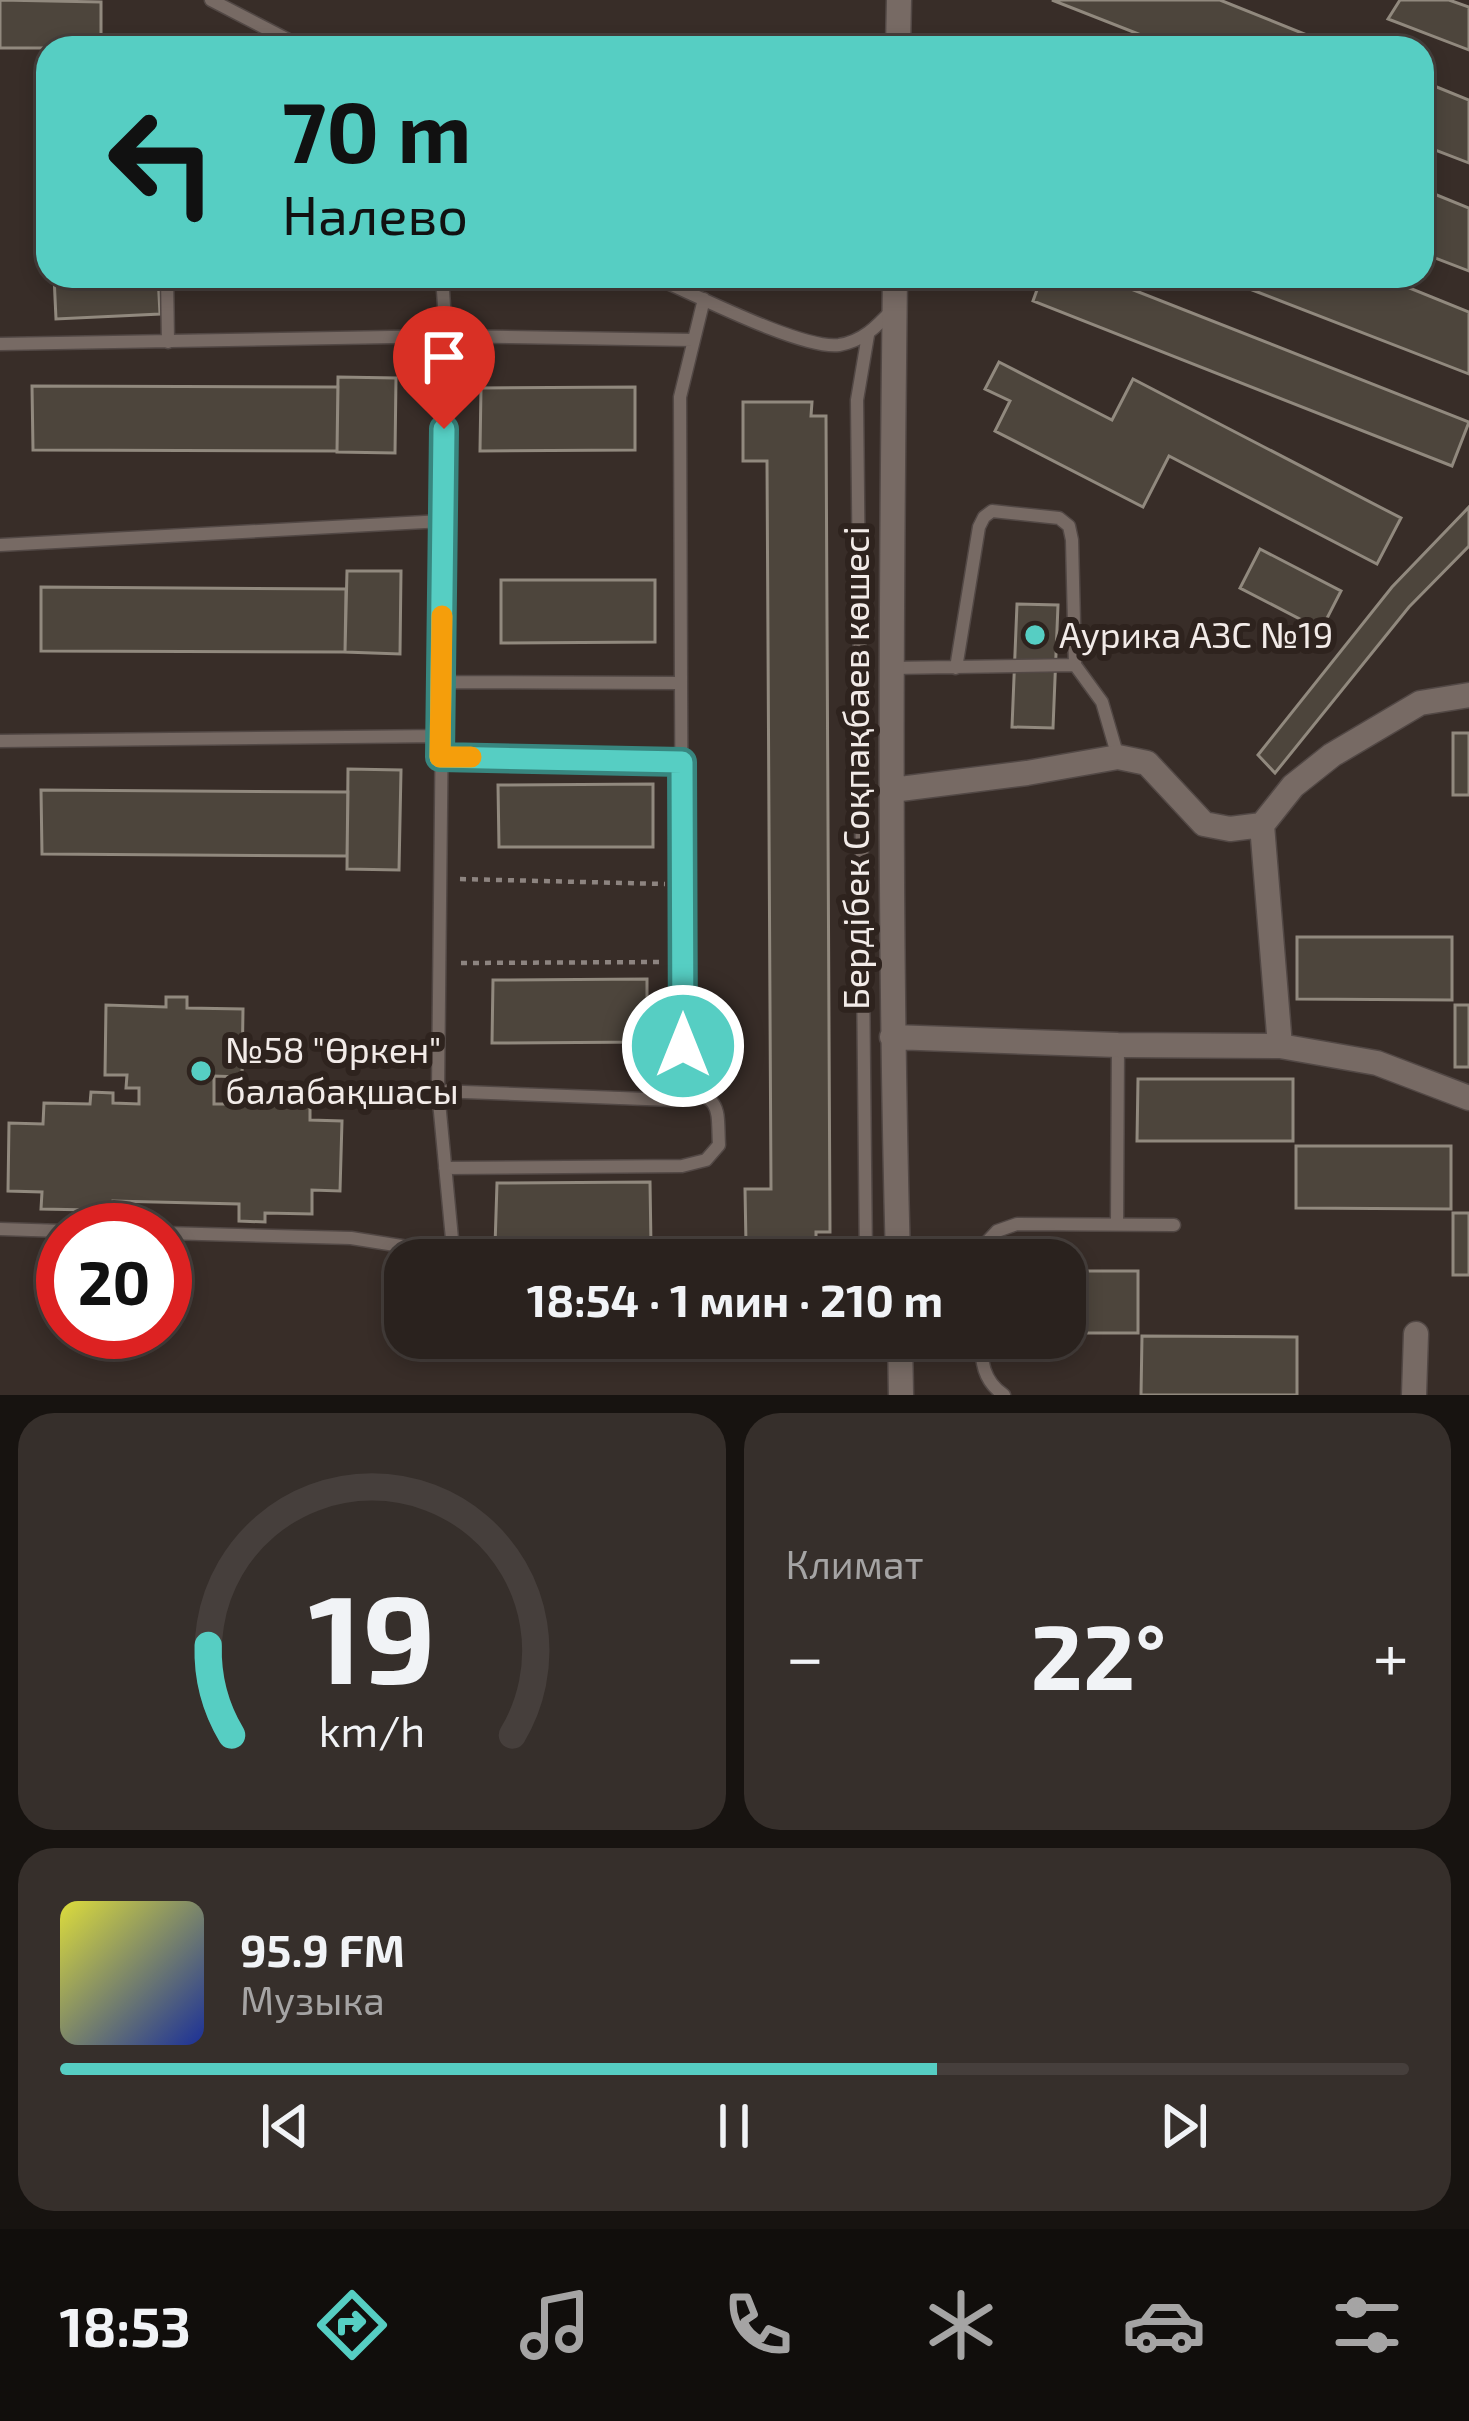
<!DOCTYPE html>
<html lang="ru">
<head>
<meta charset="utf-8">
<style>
  body { margin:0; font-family:"Exo 2",sans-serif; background:#362f2b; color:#f1f3f6; height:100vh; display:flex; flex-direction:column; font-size:45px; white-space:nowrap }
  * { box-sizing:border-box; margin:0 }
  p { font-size:39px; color:#a5a4a4 }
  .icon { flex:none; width:66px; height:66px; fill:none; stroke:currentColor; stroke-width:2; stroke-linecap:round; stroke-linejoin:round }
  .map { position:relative; height:1395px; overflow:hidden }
  .sheet { display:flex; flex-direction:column; gap:18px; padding:18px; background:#171310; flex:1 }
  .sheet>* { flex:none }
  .banner { position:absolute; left:36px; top:36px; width:1398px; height:252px; border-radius:36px; box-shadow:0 6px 18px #0003,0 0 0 3px #463f3c; background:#56cec3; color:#111; overflow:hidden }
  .speed { position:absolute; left:36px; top:1203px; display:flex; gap:24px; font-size:60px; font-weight:700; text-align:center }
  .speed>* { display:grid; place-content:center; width:156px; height:156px; border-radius:50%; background:#2a221e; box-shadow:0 6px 18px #0003,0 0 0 3px #463f3c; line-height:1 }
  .speed .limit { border:18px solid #d22; background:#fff; color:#111 }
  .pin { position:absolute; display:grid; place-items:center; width:102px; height:102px; color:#fff; margin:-123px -51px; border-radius:50% 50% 50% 0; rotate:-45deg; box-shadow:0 0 12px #0007 }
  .pin .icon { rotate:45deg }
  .me { position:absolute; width:132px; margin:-66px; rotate:0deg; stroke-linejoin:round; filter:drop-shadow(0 0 9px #0008) }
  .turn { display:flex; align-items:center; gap:42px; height:252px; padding:0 48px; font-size:54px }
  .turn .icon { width:156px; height:156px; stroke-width:2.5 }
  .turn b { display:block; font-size:84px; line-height:102px }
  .big { font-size:90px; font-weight:700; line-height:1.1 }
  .sheet .tile { flex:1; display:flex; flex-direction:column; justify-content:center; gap:18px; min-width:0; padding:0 42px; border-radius:36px; background:#362f2b }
  .sheet .dial { align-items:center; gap:0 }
  .dial svg { height:312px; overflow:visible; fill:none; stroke:#463f3c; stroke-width:7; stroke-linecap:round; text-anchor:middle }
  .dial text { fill:#f1f3f6; stroke:none }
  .song { display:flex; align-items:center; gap:36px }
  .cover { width:144px; height:144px; border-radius:18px; background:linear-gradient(135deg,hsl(60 70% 55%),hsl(230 70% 35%)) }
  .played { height:12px; border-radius:6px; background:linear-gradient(90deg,#56cec3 65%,#463f3c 65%) }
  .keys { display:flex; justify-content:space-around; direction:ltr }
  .heat { display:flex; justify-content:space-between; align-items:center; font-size:66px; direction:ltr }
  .sheet .tiles { flex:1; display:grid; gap:18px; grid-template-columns:1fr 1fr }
  .tile:last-child { grid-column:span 2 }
  .trip { position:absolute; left:384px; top:1239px; width:702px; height:120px; border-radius:36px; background:#2a221e; box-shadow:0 6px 18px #0003,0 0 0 3px #463f3c; font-weight:700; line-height:120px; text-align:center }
  .menu { display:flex; height:192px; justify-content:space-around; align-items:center; background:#110e0c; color:#a5a4a4 }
  .menu .icon { width:84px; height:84px }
  .menu .current { color:#56cec3 }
  .menu b { font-size:54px; color:#f1f3f6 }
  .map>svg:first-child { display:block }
  .building { fill:#4d453c; stroke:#91897e; stroke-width:3 }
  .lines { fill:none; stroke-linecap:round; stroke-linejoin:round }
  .lane-casing { stroke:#524845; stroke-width:15 }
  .street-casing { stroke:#524845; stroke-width:27 }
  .path { stroke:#8d8480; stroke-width:4.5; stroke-dasharray:6 6; stroke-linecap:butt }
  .lane { stroke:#776a64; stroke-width:12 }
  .street { stroke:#776a64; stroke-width:24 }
  .route-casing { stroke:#38867f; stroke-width:30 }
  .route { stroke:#56cec3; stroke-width:21 }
  .slow { stroke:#f59e0b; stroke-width:21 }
  .poi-dot { fill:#56cec3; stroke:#2e231e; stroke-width:4.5 }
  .labels { text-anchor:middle; stroke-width:12; stroke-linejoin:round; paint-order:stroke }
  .poi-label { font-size:36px; fill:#f2ebe8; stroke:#2e231e; text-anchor:start }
  .street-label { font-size:36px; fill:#f2ebe8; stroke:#2e231e }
</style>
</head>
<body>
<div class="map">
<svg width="1469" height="1395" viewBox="0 0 1469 1395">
  <rect width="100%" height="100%" fill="#382d28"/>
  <path class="building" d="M0,0l101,2v46h-53l-1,22 -2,-22h-45z
    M1052,0h168l119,48h-165z
    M1400,0h49l20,7v43l-81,-31z
    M1036,36l31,12h-37z
    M1422,81l47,19v63l-47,-18z
    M1422,189l47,19v63l-47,-18z
    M54,276h104l2,38 -104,5z
    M1042,276h56l371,146 -17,44 -419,-165z
    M1216,276h164l89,36v62z
    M999,362l113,58 21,-41 268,139 -24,46 -208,-108 -26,51 -148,-76 15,-30 -25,-12z
    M338,377l58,1 -1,75 -58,-1z
    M32,386l306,1 -1,64 -304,-1z
    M635,387v63l-155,1 1,-63z
    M743,402h69l-1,14h15l4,816h-14v12h-70l-1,-55h26l-4,-728h-24z
    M1469,507v39l-60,61 -134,166 -17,-18 134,-168z
    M1260,549l81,42 -20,39 -81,-42z
    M347,571h54l-1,83 -55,-2z
    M501,580h154v62l-154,1z
    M41,587l305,2 -1,63 -304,-1z
    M1017,604l41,1 -5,123 -41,-1z
    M1453,733h16v62h-16z
    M348,769l53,1 -2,100 -52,-1z
    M653,784v63h-154l-1,-62z
    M41,790l307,2 -1,64 -305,-2z
    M1297,937h155v63l-155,-1z
    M647,979v63l-155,1 1,-63z
    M166,997h21v11l56,1 -1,68 -28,-1v28h27v-12h21v10l48,1v17l32,1 -2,70 -28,-1v24l-47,-1v9l-26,-1v-17l-126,-3v18h-23v-9l-49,-1 1,-17 -34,-1 1,-68 34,1 1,-21 46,1 1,-12 22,1v10l26,1v-16h-13l1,-13h-22l1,-70 60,2z
    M1455,1005h14v62h-14z
    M1138,1079h155v62h-156z
    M1296,1146h155v63l-155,-1z
    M650,1182l1,63 -156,1 2,-63z
    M1453,1213h16v62h-16z
    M1065,1271h73v62h-73z
    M1142,1336l155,1v58h-156z"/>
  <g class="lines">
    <g class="lane-casing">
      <path id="lane" d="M211,0l93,48
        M167,276l1,66
        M442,276l4,60 -8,755 16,169
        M652,276c40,17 150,74 187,69 25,-4 39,-20 55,-37
        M0,344l446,-8 247,4
        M0,545l443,-24
        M891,668l184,-3 27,37 16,55
        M956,668l23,-141 5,-10 8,-6 67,7 10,8 3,14 3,125
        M441,682l240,1 -1,-286 24,-98
        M0,741l440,-5
        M440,757l242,5
        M438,1091l234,9 7,-3 4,-9 -2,-405
        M445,1168l237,-2 24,-6 13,-15c-2,-36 4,-46 -36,-57
        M1117,1224l1,-179
        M0,1229l63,2
        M165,1233l186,5 101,16
        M866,1260l-9,-860 11,-65
        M983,1260v-14l14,-15 20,-7 157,1
        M981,1338c0,23 2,43 23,57"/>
    </g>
    <g class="street-casing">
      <path id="street" d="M898,48l1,-48
        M895,276c-4,328 -6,656 3,984
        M892,790l135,-17 91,-16 29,6 57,61 26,5 32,-4
        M892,1037l226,8 162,1 97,17 92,35
        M1280,1046l-18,-221 31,-39 39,-31 88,-52 49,-8
        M900,1338l1,57
        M1414,1395l2,-61"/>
    </g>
    <path class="path" d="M460,879l205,5
      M461,963l204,-1"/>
    <use href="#lane" class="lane"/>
    <use href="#street" class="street"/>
  </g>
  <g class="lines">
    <g class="route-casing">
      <path id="route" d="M444,429l-4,328 242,5 1,284"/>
    </g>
    <use href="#route" class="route"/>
    <path class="slow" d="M442,616l-2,141h31"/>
  </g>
  <g class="poi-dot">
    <circle cx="1035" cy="635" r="12"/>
    <circle cx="201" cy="1071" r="12"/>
  </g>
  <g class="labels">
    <g class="poi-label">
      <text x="1059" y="648">Аурика АЗС №19</text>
      <text x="225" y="1063">№58 "Өркен"<tspan x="225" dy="41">балабақшасы</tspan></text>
    </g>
    <g class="street-label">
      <text transform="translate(856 768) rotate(-90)" y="13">Бердібек Соқпақбаев көшесі</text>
    </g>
  </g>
</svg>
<div class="speed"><div class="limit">20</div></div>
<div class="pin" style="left:444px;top:429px;background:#d93025"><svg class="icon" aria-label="arrive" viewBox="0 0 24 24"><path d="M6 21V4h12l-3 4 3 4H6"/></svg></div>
<svg class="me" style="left:683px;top:1046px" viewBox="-20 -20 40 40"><circle r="17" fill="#56cec3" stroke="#fff" stroke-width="3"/><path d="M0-11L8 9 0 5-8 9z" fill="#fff"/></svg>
<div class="trip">18:54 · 1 мин · 210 m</div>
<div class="banner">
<div class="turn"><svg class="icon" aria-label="left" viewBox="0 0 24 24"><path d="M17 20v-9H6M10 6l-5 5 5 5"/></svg><div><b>70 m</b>Налево</div></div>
</div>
</div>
<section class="sheet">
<div class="tiles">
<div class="tile dial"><svg viewBox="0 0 100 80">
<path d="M14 69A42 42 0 1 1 86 69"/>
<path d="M14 69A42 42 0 0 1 8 46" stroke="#56cec3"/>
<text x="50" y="56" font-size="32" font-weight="700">19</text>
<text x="50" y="72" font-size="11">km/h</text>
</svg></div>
<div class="tile"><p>Климат</p>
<div class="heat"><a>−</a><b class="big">22°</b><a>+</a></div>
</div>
<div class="tile">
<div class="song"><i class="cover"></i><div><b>95.9 FM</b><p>Музыка</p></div></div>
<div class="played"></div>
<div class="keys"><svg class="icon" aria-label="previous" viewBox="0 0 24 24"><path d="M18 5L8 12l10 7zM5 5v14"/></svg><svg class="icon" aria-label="pause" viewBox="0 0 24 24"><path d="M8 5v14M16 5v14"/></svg><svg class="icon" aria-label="next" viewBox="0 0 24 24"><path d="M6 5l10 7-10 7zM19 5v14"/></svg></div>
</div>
</div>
</section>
<nav class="menu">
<b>18:53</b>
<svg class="icon current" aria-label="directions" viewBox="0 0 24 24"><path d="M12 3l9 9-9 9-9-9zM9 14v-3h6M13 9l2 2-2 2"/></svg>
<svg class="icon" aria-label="music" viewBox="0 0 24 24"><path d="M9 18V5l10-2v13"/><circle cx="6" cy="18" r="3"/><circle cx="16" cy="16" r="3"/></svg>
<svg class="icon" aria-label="phone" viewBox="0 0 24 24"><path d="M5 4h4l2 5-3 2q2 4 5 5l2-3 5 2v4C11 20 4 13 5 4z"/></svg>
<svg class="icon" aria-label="climate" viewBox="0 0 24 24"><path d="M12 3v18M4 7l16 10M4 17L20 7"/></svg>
<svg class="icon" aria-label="car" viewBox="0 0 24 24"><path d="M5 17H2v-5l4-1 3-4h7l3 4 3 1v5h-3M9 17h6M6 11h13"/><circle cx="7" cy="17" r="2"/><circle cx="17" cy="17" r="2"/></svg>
<svg class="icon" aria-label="filters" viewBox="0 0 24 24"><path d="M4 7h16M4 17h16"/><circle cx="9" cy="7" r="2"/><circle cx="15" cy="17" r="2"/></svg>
</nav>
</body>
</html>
